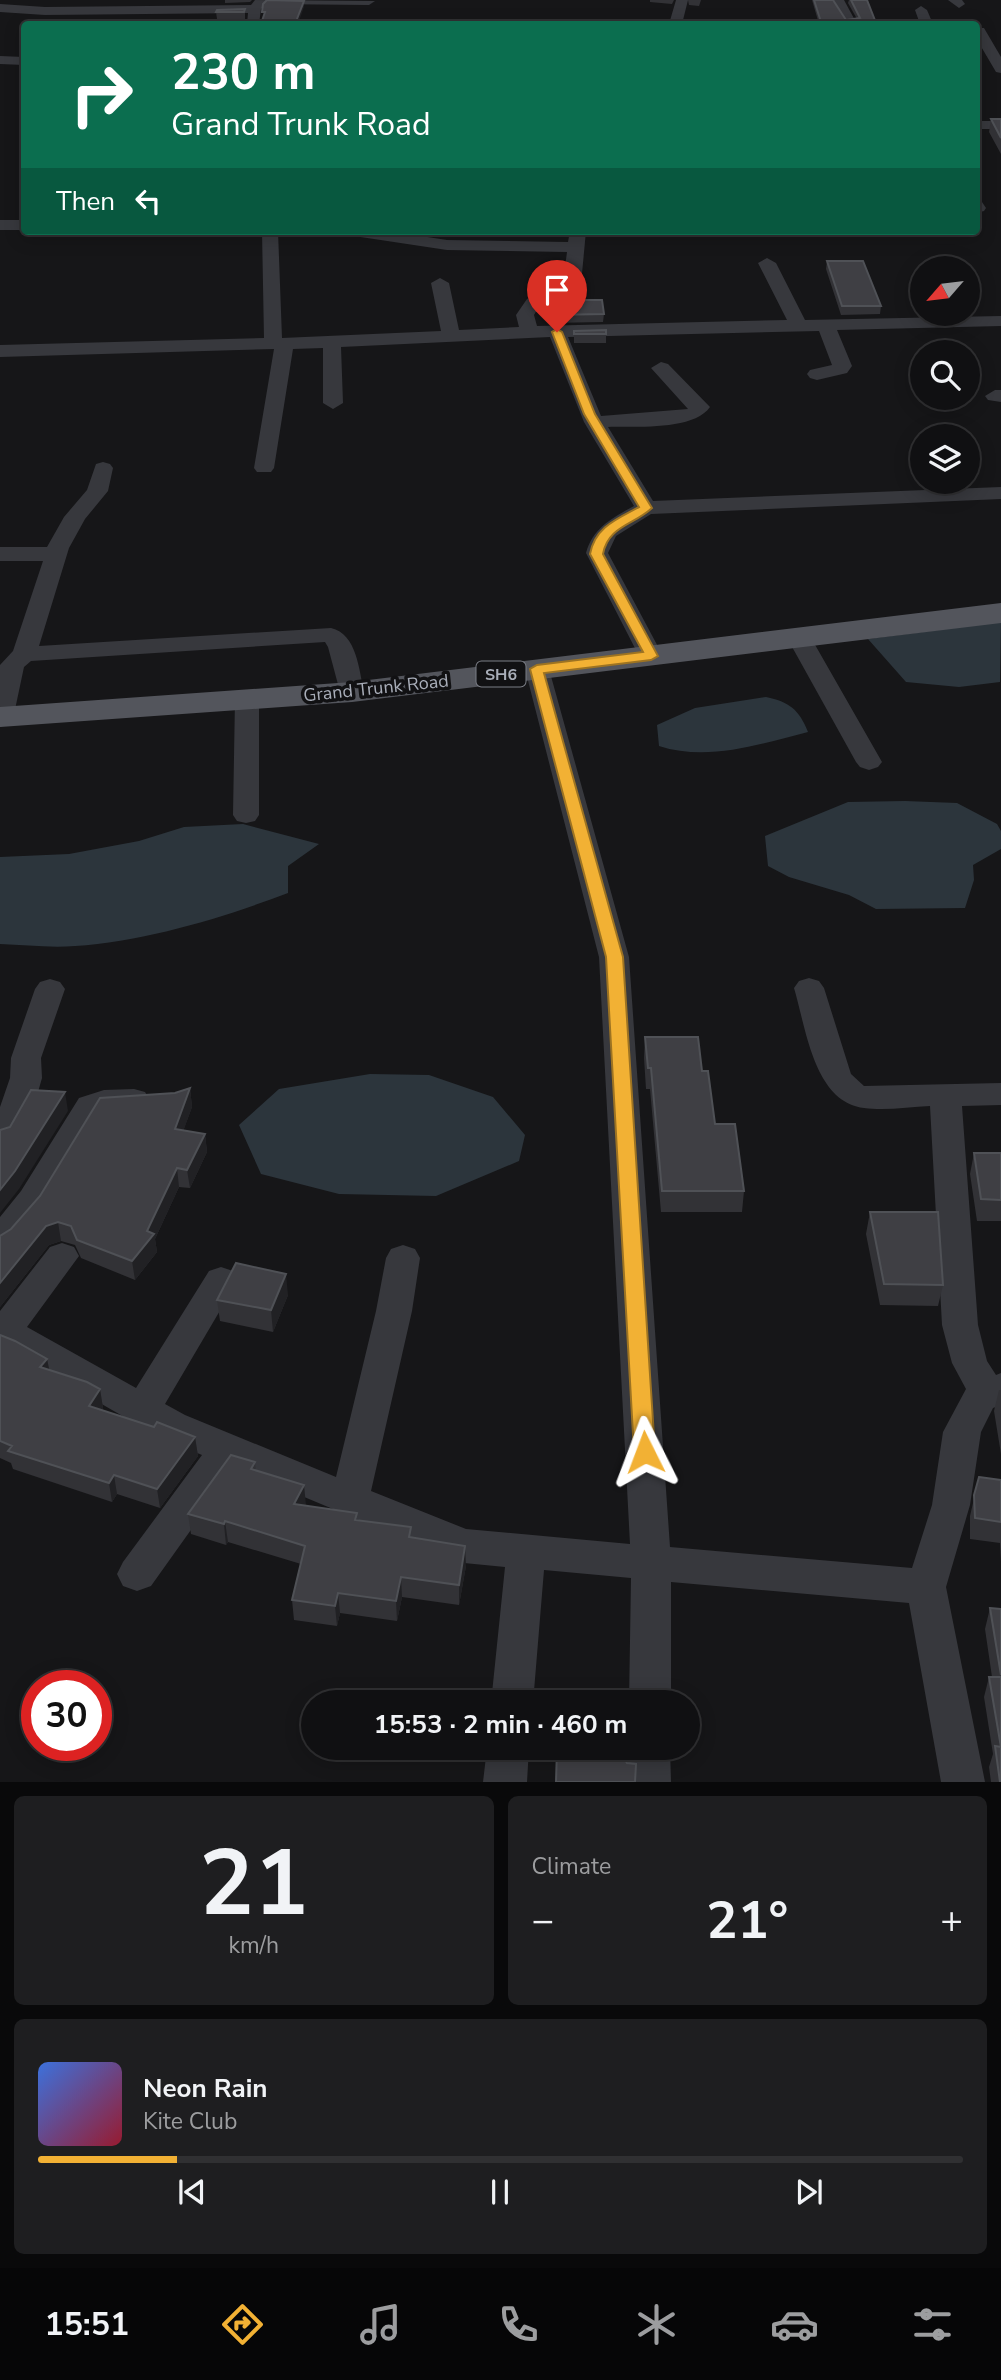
<!DOCTYPE html>
<html lang="en">
<head>
<meta charset="utf-8">
<style>
  body { margin:0; font-family:"Nunito Sans",sans-serif; background:#1e1e20; color:#f1f3f6; height:100vh; display:flex; flex-direction:column; font-size:26px; white-space:nowrap }
  * { box-sizing:border-box; margin:0 }
  p { font-size:23px; color:#9c9d9f }
  .icon { flex:none; width:38px; height:38px; fill:none; stroke:currentColor; stroke-width:2; stroke-linecap:round; stroke-linejoin:round }
  .map { position:relative; height:1782px; overflow:hidden }
  .sheet { display:flex; flex-direction:column; gap:14px; padding:14px; background:#09090a; flex:1 }
  .sheet>* { flex:none }
  .hud { position:absolute; left:21px; top:21px; width:959px; height:214px; border-radius:7px; box-shadow:0 4px 18px #0003,0 0 0 2px #303032; background:#0b6e4f; color:#fff; overflow:hidden }
  .needle { width:46px; rotate:242deg }
  .fabs { position:absolute; left:910px; top:256px; display:grid; gap:14px }
  .fabs a { display:grid; place-items:center; width:70px; height:70px; border-radius:50%; background:#101012; box-shadow:0 4px 18px #0003,0 0 0 2px #303032; font-size:35px }
  .speed { position:absolute; left:21px; top:1670px; display:flex; gap:14px; font-size:35px; font-weight:700; text-align:center }
  .speed>* { display:grid; place-content:center; width:91px; height:91px; border-radius:50%; background:#101012; box-shadow:0 4px 18px #0003,0 0 0 2px #303032; line-height:1 }
  .speed .limit { border:10px solid #d22; background:#fff; color:#111 }
  .pin { position:absolute; display:grid; place-items:center; width:60px; height:60px; color:#fff; margin:-72px -30px; border-radius:50% 50% 50% 0; rotate:-45deg; box-shadow:0 0 7px #0007 }
  .pin .icon { rotate:45deg }
  .me { position:absolute; width:77px; margin:-38px; rotate:357deg; stroke-linejoin:round; filter:drop-shadow(0 0 5px #0008) }
  .turn { display:flex; align-items:center; gap:24px; height:147px; padding:0 35px; font-size:32px }
  .turn .icon { width:91px; height:91px; stroke-width:2.5 }
  .turn b { display:block; font-size:49px; line-height:60px }
  .then { display:flex; align-items:center; height:66px; padding:0 35px; background:#0003; gap:14px; font-size:26px }
  .big { font-size:52px; font-weight:700; line-height:1.1 }
  .sheet .card { flex:1; display:flex; flex-direction:column; justify-content:center; gap:10px; min-width:0; padding:0 24px; border-radius:10px; background:#1e1e20 }
  .sheet .dial { align-items:center; gap:0 }
  .dial b { font-size:91px; line-height:1 }
  .song { display:flex; align-items:center; gap:21px }
  .cover { width:84px; height:84px; border-radius:10px; background:linear-gradient(135deg,hsl(220 70% 55%),hsl(350 70% 35%)) }
  .played { height:7px; border-radius:4px; background:linear-gradient(90deg,#f2b134 15%,#303032 15%) }
  .keys { display:flex; justify-content:space-around; direction:ltr }
  .heat { display:flex; justify-content:space-between; align-items:center; font-size:38px; direction:ltr }
  .sheet .tiles { flex:1; display:grid; gap:14px; grid-template-columns:1fr 1fr }
  .card:last-child { grid-column:span 2 }
  .trip { position:absolute; left:301px; top:1690px; width:399px; height:70px; border-radius:35px; background:#101012; box-shadow:0 4px 18px #0003,0 0 0 2px #303032; font-weight:700; line-height:70px; text-align:center }
  .dock { display:flex; height:112px; justify-content:space-around; align-items:center; background:#060607; color:#9c9d9f }
  .dock .icon { width:49px; height:49px }
  .dock .current { color:#f2b134 }
  .dock b { font-size:32px; color:#f1f3f6 }
  .map>svg:first-child { display:block }
  .water { fill:#2c353c }
  .lines { fill:none; stroke-linecap:round; stroke-linejoin:round }
  .minor { fill:#37383d; fill-rule:evenodd }
  .primary { fill:#53555c; fill-rule:evenodd }
  .wall { fill:#323236 }
  .shaded-wall { fill:#212124 }
  .building { fill:#3f3f44; stroke:#4f5156; stroke-width:2 }
  .route { fill:#f2b134; stroke:#9d7322; stroke-width:2 }
  .labels { text-anchor:middle; stroke-width:7; stroke-linejoin:round; paint-order:stroke }
  .shield { fill:#111113; stroke:#7b7e86; stroke-width:2 }
  .shield-label { font-size:16px; font-weight:bold; fill:#a8adb8 }
  .street-label { font-size:18px; fill:#a8adb8; stroke:#111113 }
</style>
</head>
<body>
<div class="map">
<svg width="1001" height="1782" viewBox="0 0 1001 1782">
  <rect width="100%" height="100%" fill="#161618"/>
  <path class="water" d="M1001,622l-1,60 -41,5 -53,-5 -38,-43z
    M766,697c23,5 33,12 42,35 -48,12 -100,30 -149,14l-2,-21 38,-17z
    M905,801l52,2 40,21 4,7v18l-28,16 1,15 -9,28 -89,1 -27,-14 -60,-18 -21,-11 -3,-30 83,-34z
    M243,824l76,20 -31,22v27c-66,25 -142,48 -213,53 -24,2 -50,-1 -75,-2v-87l69,-3 70,-13 45,-14z
    M370,1074l59,1 64,22 32,38 -6,26 -83,35 -97,-2 -78,-20 -22,-49 40,-36z"/>
  <g class="lines">
    <path class="minor" d="M255,0l120,1 -6,4 -103,-1 -5,5 -2,15h-12l1,-11 -203,2 -45,-3v-8l45,3 206,-2z
      M676,0h12l-6,24h-13z
      M832,0h12l13,24h-12z
      M948,0h14l3,4 -6,4z
      M921,6l6,4 6,14h-13l-5,-14z
      M976,28h8l17,29v16l-5,-1 -20,-34z
      M0,56l24,1v8l-24,-1z
      M976,121h25v8h-25z
      M976,200l6,2 4,6 -2,3 -8,2z
      M0,220h24v10h-24z
      M262,231h16l4,107 159,-7 -10,-48 9,-5 9,5 10,47 60,-3 -3,-12 11,-16 36,-17 4,-30 -120,-2 -93,-14 -8,-5h42l59,9 121,2 2,-11h16l-5,53c-13,15 -37,12 -47,31l3,11 250,-6 -29,-57 9,-5 9,5 29,57 196,-4v10l-164,4 15,36 -5,7 -30,7 -7,-2 -3,-4 3,-4 22,-5 -13,-34 -251,6 33,79 87,-7 -37,-41 10,-6 7,2 42,43c-17,24 -74,19 -102,20l45,74 348,-14v12l-350,15 -35,22 -8,17 55,103 -4,5 -8,2 -8,-2 -4,-5 -53,-103c7,-25 26,-35 48,-47l-50,-84 -34,-85 -209,10 2,56 -10,6 -10,-6v-55l-30,1 -19,119 -3,4h-14l-3,-4 20,-119 -274,8v-12l264,-7z
      M995,390h6v12l-13,-2 -3,-4z
      M103,462l7,2 3,4 -5,23 -23,28 -16,29 -30,98 292,-18c26,6 28,42 33,64l-3,5 -9,2 -9,-2 -3,-5 -12,-45 -3,-5 -294,19 -7,6 -11,52 -4,5 -9,3v-62l13,-14 30,-90h-43v-14h47l17,-30 23,-27 9,-26z
      M798,629l8,2 4,5 72,126 -4,5 -9,3 -9,-3 -4,-5 -70,-126 4,-5z
      M537,662l9,2 3,5 80,288 41,590 242,21 20,-63 11,-73 23,-43 -14,-26 -10,-38 -12,-219c-21,1 -45,5 -66,2 -50,-6 -58,-80 -70,-120l5,-7 10,-3 10,3 5,7 27,86 13,12 137,-3v22l-39,1 16,219 9,36 9,14 5,-2v32l-8,3 -12,24 -11,73 -24,82 39,195h-44l-32,-179 -238,-21v121h-42l2,-125 -87,-8 -11,133h-42l14,-136 -41,-4 -14,-5 -215,-90 -84,118 -14,5 -14,-5 -6,-12 6,-12 79,-107 -43,-18 -153,-88 -6,2v-40l50,-64 12,-4 12,4 5,9 -52,71 109,61 73,-117 12,-4 12,4 5,9 -73,124 20,11 151,62 40,-166 10,-53 5,-9 12,-4 12,4 5,9 -8,53 -41,180 95,38 164,15 -31,-587 -74,-288 3,-5z
      M247,692l9,2 3,5v116l-4,6 -9,2 -9,-2 -4,-6 2,-116 3,-5z
      M50,979l10,3 5,7 -24,69 1,20 -6,21 -25,45 -11,3v-40l10,-29 1,-20 24,-69 5,-7z
      M134,1089l11,3 5,8 -5,8 -44,6c-19,32 -68,129 -101,140v-37l21,-26 58,-93 25,-8z
      M487,1748h42l-2,34h-44z
      M628,1748h42l1,34h-44z"/>
    <path class="primary" d="M1001,603v20l-649,79 -352,25v-20l352,-25z"/>
  </g>
  <path class="wall" d="M225,0h27l-2,2 -25,1z
    M650,0h24l-2,4 -22,-2z
    M688,0h13l-2,6 -10,-1z
    M812,0h21l13,20 11,-1 -9,-16 1,-3h18l9,24h-57z
    M245,9v10h-28l-1,-7z
    M991,119h10v35l-12,-22z
    M827,261l54,45 -1,8 -39,1 -15,-46z
    M548,297l56,17 -1,8 -54,1z
    M574,331l32,3v9h-32z
    M645,1037l57,34 13,53 29,67 -2,21h-81l-11,-123h-4l-2,-31z
    M190,1088l2,19 -9,24 22,3 2,18 -17,36 -11,-1 -24,52 2,13 -22,28 -54,-22 -6,-13 -14,-4 -12,4 -49,62v-71l11,-7 164,-136z
    M974,1153h27v68h-24l-7,-47z
    M870,1212l73,73 -5,21 -58,-1 -14,-71z
    M288,1295l-15,37 -53,-11 -3,-21z
    M0,1335l47,24 2,11 51,19 3,19 -1,2 52,17 41,10 3,19 -38,52 -43,-14 -5,8 -99,-33 -2,-6 -11,-5z
    M999,1390h2v64l-7,-43z
    M255,1462l1,9 50,34 105,32 55,29 -7,39 -57,-8 -5,24 -57,-8 -3,13 -43,-6 -2,-20 9,-36 -73,-22 -2,3 -35,-11 -3,-20z
    M979,1477l22,3v82l-1,-19 -30,-4v-23z
    M990,1608l11,1v173h-10l-2,-15 4,-13 -9,-57 5,-20h3l-7,-48z"/>
  <path class="shaded-wall" d="M304,1v6l-6,17h-3z
    M190,1088l2,19 -15,41 -2,-19z
    M65,1092l3,19 -49,78 -19,24v-23z
    M205,1134l2,18 -17,36 -3,-18z
    M177,1168l2,19 -24,52 2,13 -22,28 -3,-19z
    M58,1222l3,19 -12,4 -49,62v-24l46,-57z
    M286,1274l2,21 -15,37 -2,-22z
    M47,1359l4,19 -11,-11z
    M100,1389l3,19 -10,17 -4,-19z
    M195,1437l3,19 -38,52 -3,-19z
    M114,1475l3,19 -5,8 -3,-19z
    M304,1485l2,20 -10,19 -2,-20z
    M225,1521l3,21 -2,3 -2,-21z
    M465,1546l1,20 -7,39v-20z
    M401,1577l1,20 -5,24 -1,-20z
    M338,1593l2,20 -3,13 -2,-20z"/>
  <path class="building" d="M267,0l37,1 -9,23h-34l4,-12h-3l1,-8z
    M814,0h19l13,20 14,-2 -9,-18h16l9,23 -55,-1z
    M245,9l-1,3h-28l1,-2z
    M991,119h10v19z
    M827,261h36l18,45h-39z
    M563,290h16l2,10h21l2,14 -55,1 -1,-18z
    M606,330v4h-32v-3z
    M645,1037h53l4,34h6l7,53h20l9,67h-82l-11,-123h-3z
    M190,1088l-15,41 30,5 -18,36 -10,-2 -30,63 7,3 -22,27 -55,-21 -6,-14 -13,-4 -12,4 -46,57v-47l11,-7 29,-33 60,-98 75,-5z
    M31,1090l34,2 -50,79 -15,19v-60l10,-3z
    M974,1153h27v47l-20,-1z
    M870,1212h68l5,73 -59,-1z
    M236,1263l50,11 -15,36 -54,-10z
    M0,1335l15,6 32,18 -7,8 47,15 13,7 -11,17 65,21 3,-5 38,15 -38,52 -43,-14 -5,8 -101,-32 4,-5 -12,-5z
    M231,1455l24,7 -4,7 53,16 -10,19 63,9 -2,7 56,7 -2,10 56,9 -6,39 -58,-8 -5,24 -58,-8 -3,13 -43,-6 13,-54 -80,-25 -1,3 -36,-10z
    M979,1477l22,3v42l-26,-4 -1,-23z
    M990,1608l11,1v66z
    M989,1677h12v105h-1l-5,-36 6,1z
    M557,1748h68l-1,10 3,5 9,1 -1,18h-79z"/>
  <path class="route" d="M557,329l5,3 33,82 57,94c-18,17 -44,18 -49,46l55,102 -7,4 -107,13 79,284 32,495 -3,6 -7,3 -8,-3 -3,-6 -28,-495 -76,-288 7,-4 106,-13 -53,-98c5,-27 27,-35 49,-47l-55,-93 -32,-82z"/>
  <g class="labels">
    <rect class="shield" x="476.5" y="661.5" width="49" height="25" rx="5"/>
    <g class="shield-label">
      <text x="501" y="680">SH6</text>
    </g>
    <g class="street-label">
      <text transform="translate(376 688) rotate(-6)" y="6">Grand Trunk Road</text>
    </g>
  </g>
</svg>
<div class="fabs">
<a><svg class="needle" viewBox="-14 -14 28 28"><path d="M0-13l5 13h-10z" fill="#e53935"/><path d="M0 13l5-13h-10z" fill="#9c9d9f"/></svg></a>
<a><svg class="icon" aria-label="search" viewBox="0 0 24 24"><circle cx="10" cy="10" r="6"/><path d="M15 15l6 6"/></svg></a>
<a><svg class="icon" aria-label="layers" viewBox="0 0 24 24"><path d="M12 4l9 5-9 5-9-5zM3 14l9 5 9-5"/></svg></a>
</div>
<div class="speed"><div class="limit">30</div></div>
<div class="pin" style="left:557px;top:332px;background:#d93025"><svg class="icon" aria-label="arrive" viewBox="0 0 24 24"><path d="M6 21V4h12l-3 4 3 4H6"/></svg></div>
<svg class="me" style="left:645px;top:1452px" viewBox="-20 -20 40 40"><path d="M0-17L14 15 0 8-14 15z" fill="#f2b134" stroke="#fff" stroke-width="4"/></svg>
<div class="trip">15:53 · 2 min · 460 m</div>
<div class="hud">
<div class="turn"><svg class="icon" aria-label="right" viewBox="0 0 24 24"><path d="M7 20v-9h11M14 6l5 5-5 5"/></svg><div><b>230 m</b>Grand Trunk Road</div></div>
<div class="then">Then<svg class="icon" aria-label="left" viewBox="0 0 24 24"><path d="M17 20v-9H6M10 6l-5 5 5 5"/></svg></div>
</div>
</div>
<section class="sheet">
<div class="tiles">
<div class="card dial"><b>21</b><p>km/h</p></div>
<div class="card"><p>Climate</p>
<div class="heat"><a>−</a><b class="big">21°</b><a>+</a></div>
</div>
<div class="card">
<div class="song"><i class="cover"></i><div><b>Neon Rain</b><p>Kite Club</p></div></div>
<div class="played"></div>
<div class="keys"><svg class="icon" aria-label="previous" viewBox="0 0 24 24"><path d="M18 5L8 12l10 7zM5 5v14"/></svg><svg class="icon" aria-label="pause" viewBox="0 0 24 24"><path d="M8 5v14M16 5v14"/></svg><svg class="icon" aria-label="next" viewBox="0 0 24 24"><path d="M6 5l10 7-10 7zM19 5v14"/></svg></div>
</div>
</div>
</section>
<nav class="dock">
<b>15:51</b>
<svg class="icon current" aria-label="directions" viewBox="0 0 24 24"><path d="M12 3l9 9-9 9-9-9zM9 14v-3h6M13 9l2 2-2 2"/></svg>
<svg class="icon" aria-label="music" viewBox="0 0 24 24"><path d="M9 18V5l10-2v13"/><circle cx="6" cy="18" r="3"/><circle cx="16" cy="16" r="3"/></svg>
<svg class="icon" aria-label="phone" viewBox="0 0 24 24"><path d="M5 4h4l2 5-3 2q2 4 5 5l2-3 5 2v4C11 20 4 13 5 4z"/></svg>
<svg class="icon" aria-label="climate" viewBox="0 0 24 24"><path d="M12 3v18M4 7l16 10M4 17L20 7"/></svg>
<svg class="icon" aria-label="car" viewBox="0 0 24 24"><path d="M5 17H2v-5l4-1 3-4h7l3 4 3 1v5h-3M9 17h6M6 11h13"/><circle cx="7" cy="17" r="2"/><circle cx="17" cy="17" r="2"/></svg>
<svg class="icon" aria-label="filters" viewBox="0 0 24 24"><path d="M4 7h16M4 17h16"/><circle cx="9" cy="7" r="2"/><circle cx="15" cy="17" r="2"/></svg>
</nav>
</body>
</html>
